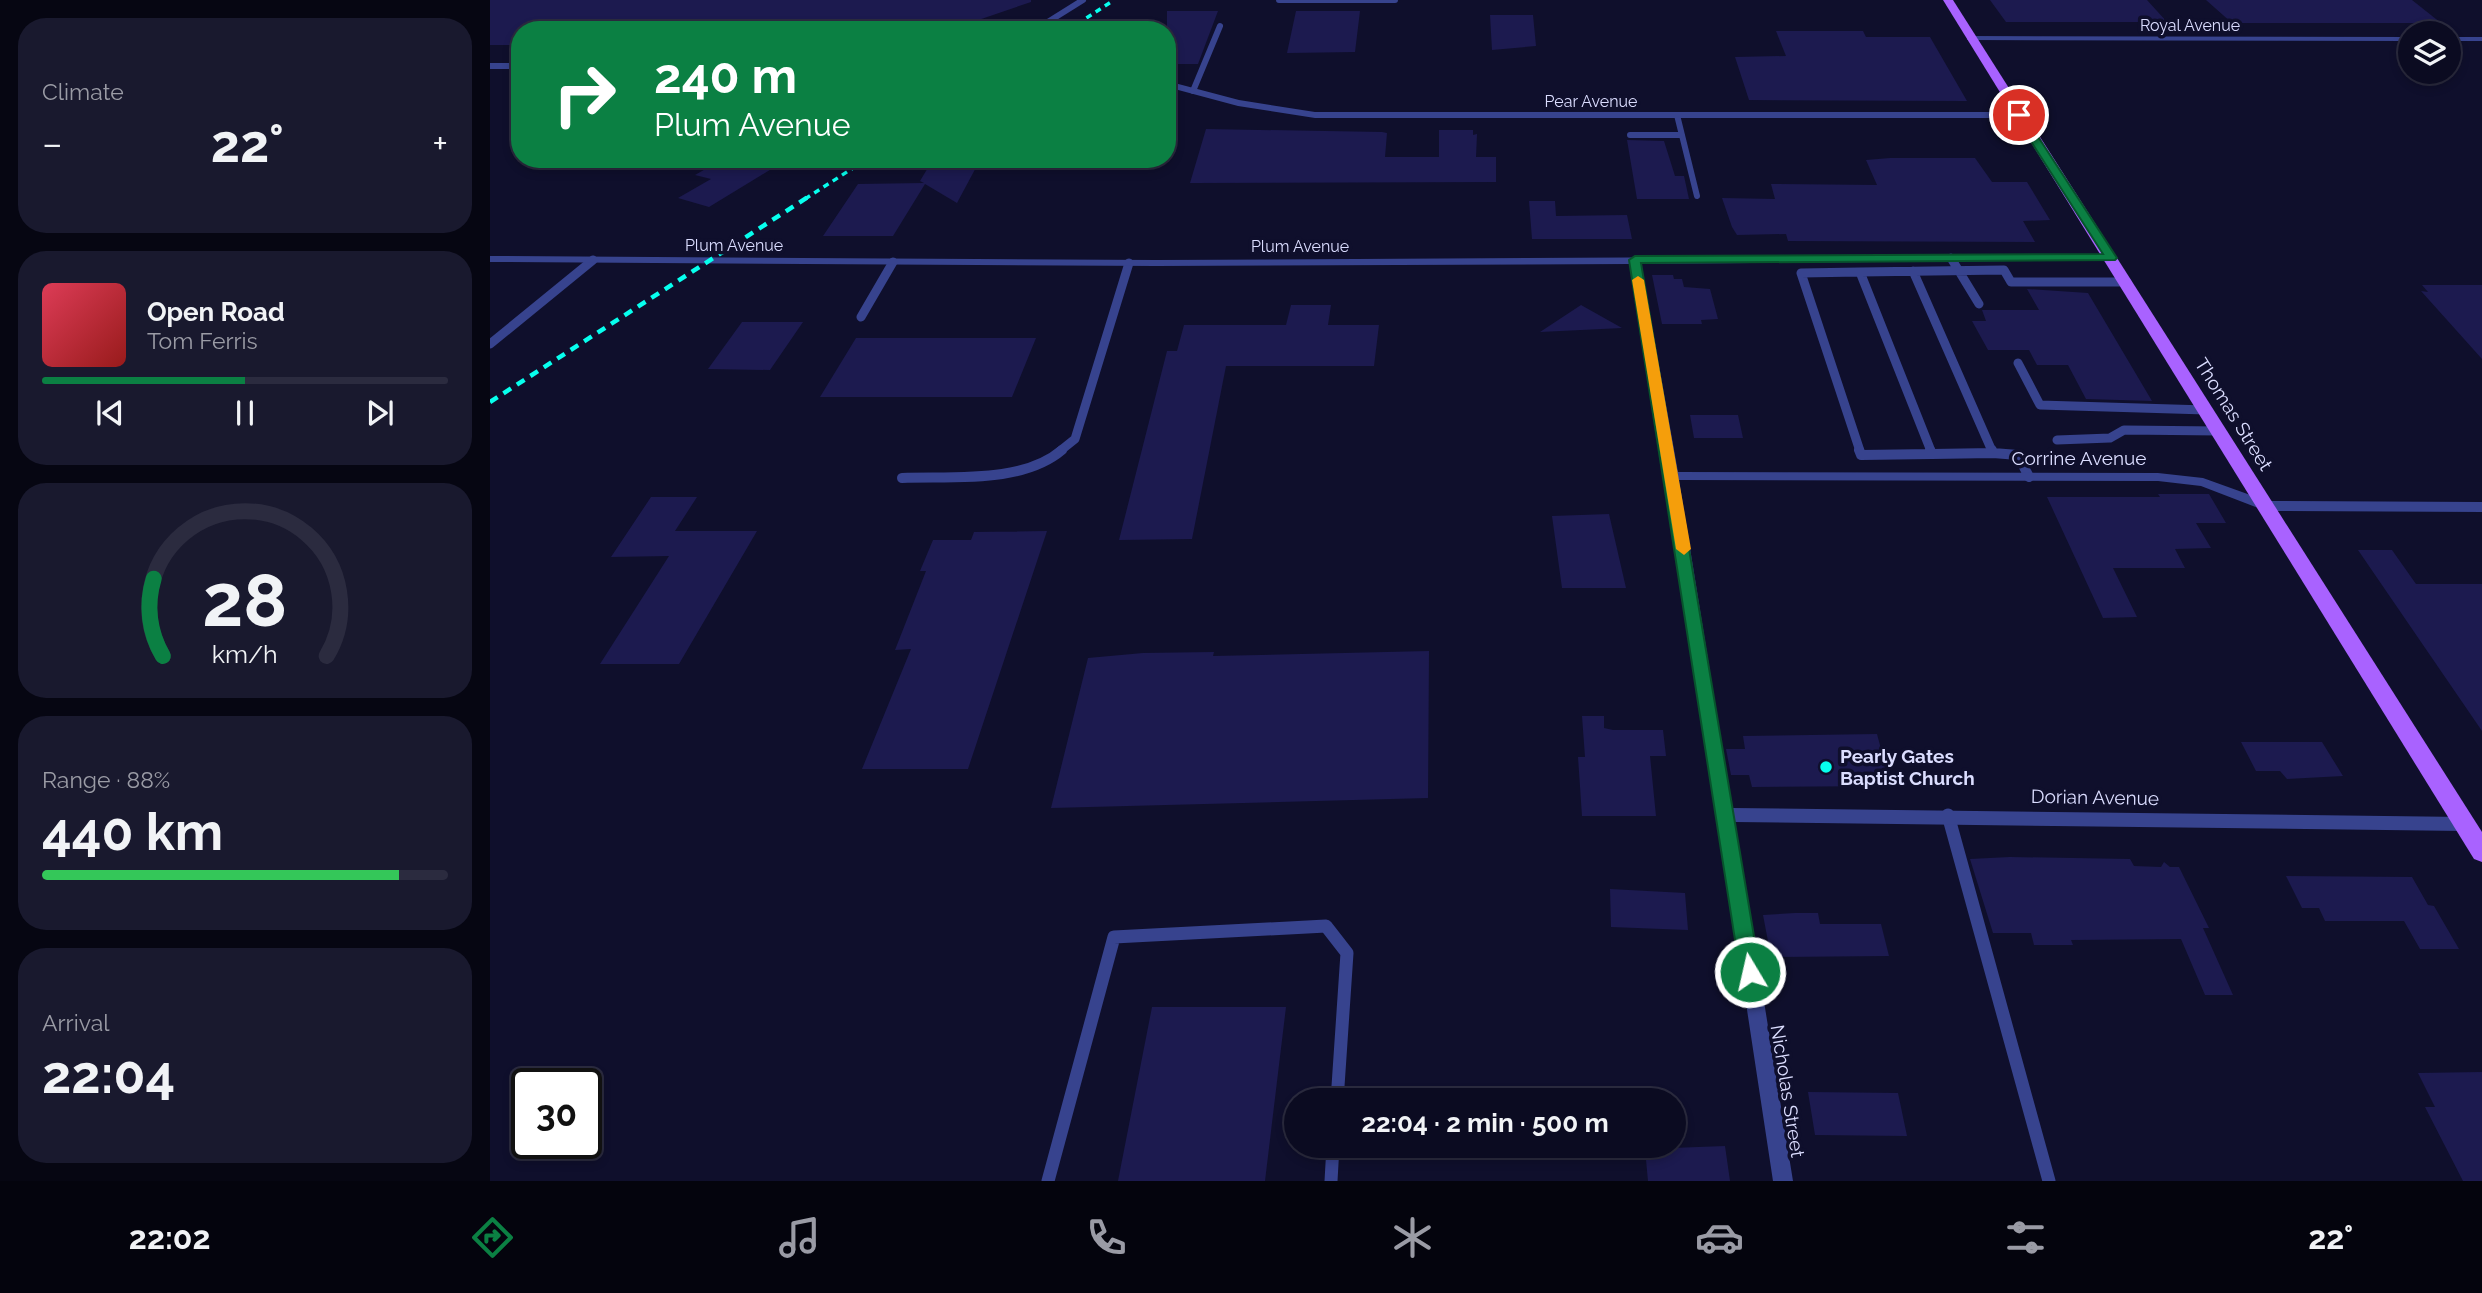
<!DOCTYPE html>
<html lang="en">
<head>
<meta charset="utf-8">
<style>
  body { margin:0; font-family:Raleway,sans-serif; background:#19192e; color:#f1f3f6; height:100vh; display:flex; flex-direction:column; font-size:26px; white-space:nowrap }
  * { box-sizing:border-box; margin:0 }
  p { font-size:23px; color:#9a9ba5 }
  .icon { flex:none; width:38px; height:38px; fill:none; stroke:currentColor; stroke-width:2; stroke-linecap:round; stroke-linejoin:round }
  .map { position:relative; flex:1; overflow:hidden }
  .sheet { display:flex; flex-direction:column; gap:18px; padding:18px; background:#060612; width:490px }
  .sheet>* { flex:none }
  .top-card { position:absolute; left:21px; top:21px; width:665px; height:147px; border-radius:28px; box-shadow:0 4px 10px #0003,0 0 0 2px #2b2b3f; background:#0b8043; color:#fff; overflow:hidden }
  .controls { position:absolute; left:1908px; top:21px; display:grid; gap:14px }
  .controls a { display:grid; place-items:center; width:63px; height:63px; border-radius:50%; background:#0b0b21; box-shadow:0 4px 10px #0003,0 0 0 2px #2b2b3f; font-size:35px }
  .speed { position:absolute; left:21px; top:1068px; display:flex; gap:14px; font-size:35px; font-weight:700; text-align:center }
  .speed>* { display:grid; place-content:center; width:91px; height:91px; border-radius:50%; background:#0b0b21; box-shadow:0 4px 10px #0003,0 0 0 2px #2b2b3f; line-height:1 }
  .speed .limit { border:4px solid #111; border-radius:10px; background:#fff; color:#111 }
  .pin { position:absolute; display:grid; place-items:center; width:60px; height:60px; color:#fff; margin:-30px; border:4px solid #fff; border-radius:50%; box-shadow:0 2px 7px #0007 }
  .me { position:absolute; width:77px; margin:-38px; rotate:351deg; stroke-linejoin:round; filter:drop-shadow(0 0 5px #0008) }
  .turn { display:flex; align-items:center; gap:24px; height:147px; padding:0 28px; font-size:32px }
  .turn .icon { width:91px; height:91px; stroke-width:2.5 }
  .turn b { display:block; font-size:49px; line-height:60px }
  .big { font-size:52px; font-weight:700; line-height:1.1 }
  .sheet .widget { flex:1; display:flex; flex-direction:column; justify-content:center; gap:10px; min-width:0; padding:0 24px; border-radius:28px; background:#19192e }
  .sheet .dial { align-items:center; gap:0 }
  .dial svg { height:182px; overflow:visible; fill:none; stroke:#2b2b3f; stroke-width:7; stroke-linecap:round; text-anchor:middle }
  .dial text { fill:#f1f3f6; stroke:none }
  .song { display:flex; align-items:center; gap:21px }
  .cover { width:84px; height:84px; border-radius:10px; background:linear-gradient(135deg,hsl(350 70% 55%),hsl(0 70% 35%)) }
  .played { height:7px; border-radius:4px; background:linear-gradient(90deg,#0b8043 50%,#2b2b3f 50%) }
  .keys { display:flex; justify-content:space-around; direction:ltr }
  .heat { display:flex; justify-content:space-between; align-items:center; font-size:38px; direction:ltr }
  .charge { height:10px; border-radius:5px; background:linear-gradient(90deg,#34c759 88%,#2b2b3f 0) }
  .trip { position:absolute; left:794px; top:1088px; width:402px; height:70px; border-radius:35px; background:#0b0b21; box-shadow:0 4px 10px #0003,0 0 0 2px #2b2b3f; font-weight:700; line-height:70px; text-align:center }
  .menu { display:flex; height:112px; justify-content:space-around; align-items:center; background:#04040d; color:#9a9ba5 }
  .menu .icon { width:49px; height:49px }
  .menu .on { color:#0b8043 }
  .menu b { font-size:32px; color:#f1f3f6 }
  main { display:flex; flex:1; min-height:0 }
  .map>svg:first-child { display:block }
  .building { fill:#1c1a4f }
  .lines { fill:none; stroke-linecap:round; stroke-linejoin:round }
  .service-far3 { stroke:#37438e; stroke-width:6 }
  .service-far2 { stroke:#37438e; stroke-width:9 }
  .service-far1 { stroke:#37438e; stroke-width:10 }
  .service { stroke:#37438e; stroke-width:13 }
  .minor { fill:#37438e; fill-rule:evenodd }
  .primary { fill:#a962ff; fill-rule:evenodd }
  .rail-far1 { stroke:#07ffee; stroke-width:3.5; stroke-dasharray:6 5; stroke-linecap:butt }
  .rail { stroke:#07ffee; stroke-width:4.5; stroke-dasharray:9 7; stroke-linecap:butt }
  .route { fill:#0b8043; stroke:#07532c; stroke-width:2 }
  .slow { fill:#f59e0b }
  .poi-dot { fill:#07ffee; stroke:#0f0f2c; stroke-width:2.5 }
  .labels { text-anchor:middle; stroke-width:7; stroke-linejoin:round; paint-order:stroke }
  .far-street-label { font-size:16px; fill:#dbddff; stroke:#0f0f2c }
  .street-label { font-size:19px; fill:#dbddff; stroke:#0f0f2c }
  .poi-label { font-size:19px; font-weight:bold; fill:#dbddff; stroke:#0f0f2c; text-anchor:start }
</style>
</head>
<body>
<main>
<section class="sheet">
<div class="widget"><p>Climate</p>
<div class="heat"><a>−</a><b class="big">22°</b><a>+</a></div>
</div>
<div class="widget">
<div class="song"><i class="cover"></i><div><b>Open Road</b><p>Tom Ferris</p></div></div>
<div class="played"></div>
<div class="keys"><svg class="icon" aria-label="previous" viewBox="0 0 24 24"><path d="M18 5L8 12l10 7zM5 5v14"/></svg><svg class="icon" aria-label="pause" viewBox="0 0 24 24"><path d="M8 5v14M16 5v14"/></svg><svg class="icon" aria-label="next" viewBox="0 0 24 24"><path d="M6 5l10 7-10 7zM19 5v14"/></svg></div>
</div>
<div class="widget dial"><svg viewBox="0 0 100 80">
<path d="M14 69A42 42 0 1 1 86 69"/>
<path d="M14 69A42 42 0 0 1 10 35" stroke="#0b8043"/>
<text x="50" y="56" font-size="32" font-weight="700">28</text>
<text x="50" y="72" font-size="11">km/h</text>
</svg></div>
<div class="widget"><p>Range · 88%</p><b class="big">440 km</b><div class="charge"></div></div>
<div class="widget"><p>Arrival</p><b class="big">22:04</b></div>
</section>
<div class="map">
<svg width="1992" height="1181" viewBox="0 0 1992 1181">
  <rect width="100%" height="100%" fill="#0f0f2c"/>
  <path class="building" d="M0,0h541v2l-82,28h-429v15h-30z
    M1500,0h157l20,22h-161z
    M1716,0h206l29,23h-209z
    M677,11h51l-20,53h-31z
    M806,11h64l-5,41 -68,1z
    M1000,15h43l3,31 -44,4z
    M1286,31h87l3,6h64l37,64 -218,-1 -14,-43 51,-1z
    M716,129l176,3 5,1 -2,24h54v-27h34v5l4,-1 -1,23h20v25l-306,1z
    M1137,140l37,1 11,35h9l5,23h-52z
    M1400,158h85l17,24h35l23,38 -27,1 12,21 -247,-1 -2,-7 -49,1 -5,-8 -10,-29 53,1 -4,-15 106,1 -11,-25z
    M233,159h65l-79,48 -31,-9 33,-19 -16,-4z
    M490,160l-23,43 -32,-19 -32,52h-70l35,-52 66,-1 -4,-2 12,-20z
    M1039,201h26l1,15 71,-1 5,24h-100z
    M1162,275h21l1,4h8l2,8 26,2 8,30 -17,1 1,4h-40z
    M1932,285h60v74l-61,-68 7,1z
    M1537,289l61,4 64,108 -66,-2 -18,-34h-31l-8,-15h-41l-16,-29h14l-4,-11h57z
    M801,305h40l-3,20h51l-5,41h-148l-34,173 -73,1 48,-189h10l7,-26h102z
    M1091,305l41,23 -82,4z
    M252,322h61l-33,48 -62,-1z
    M366,338h180l-24,59h-192z
    M1200,415h48l5,23h-49z
    M1668,494h51l17,29h-30l15,25 -36,1 10,19h-72l24,49 -34,1 -56,-121h113z
    M161,497h46l-22,34h82l-78,133h-79l69,-108 -58,1z
    M1119,514l17,74h-64l-10,-72z
    M557,531l-79,238h-106l49,-120 -16,1 31,-79h-6l13,-31h38l3,-8z
    M1868,550h34l24,34h66v147z
    M939,651l-1,147 -377,10 37,-150 55,-5 71,-1 -1,4z
    M1092,716h22v12l9,2h50l3,26h-16l6,60h-74l-4,-59h7z
    M1387,734l14,52 -139,1 -3,-12h-18l-5,-26h19l-2,-13z
    M1751,742h81l21,34 -56,3 -7,-8h-24z
    M1520,857l120,2 4,7 27,1 3,-5 6,5h9l30,61h-6l30,67h-28l-24,-56 -110,1 2,5h-39l-3,-12h-38l-23,-74z
    M1796,876l126,1 16,28 6,1 25,43h-39l-16,-28h-79l-6,-13h-17z
    M1120,889l75,4 3,37 -77,-3z
    M1305,913h23l2,11h61l8,32 -118,1 -8,-42z
    M662,1007h134l-21,174h-147z
    M1992,1072v109h-19l-38,-74h10l-17,-34z
    M1318,1092l90,1 9,43 -92,-1z
    M1235,1146l5,35h-82l-3,-32z"/>
  <g class="lines">
    <path class="service-far3" d="M789,0h116
      M545,30l48,-30
      M703,91l27,-65
      M1187,115l20,81
      M1140,135h51"/>
    <path class="service-far2" d="M1461,258l28,46
      M1423,271l79,180
      M1370,272l71,179
      M1370,272l144,-2 7,12h116
      M371,317l32,-55
      M0,344l103,-84
      M1528,363l22,42 166,5
      M1567,440l53,-2 14,-8 95,1
      M570,451l15,-12 54,-176
      M1370,451l-59,-178 59,-1"/>
    <path class="service-far1" d="M1369,450l2,5 71,-1 -2,-4
      M1503,453l25,2 11,22
      M1442,454l61,-1 -1,-3
      M412,478c50,-2 120,6 160,-28"/>
    <path class="service" d="M1458,815l101,366
      M558,1181l66,-244 212,-11 21,27 -10,148
      M841,1181l2,-35"/>
    <path class="minor" d="M1477,36l443,1v4l-440,-1h-3z
      M1958,37h34v4h-34z
      M0,63h30v6h-30z
      M677,81l72,19 76,12h704l4,3 -4,3h-704l-77,-12 -71,-19z
      M1621,255l5,3 -1,2 -474,4 37,208 480,1 45,5 64,23 215,1v10l-216,-1 -65,-25 -43,-5 -479,-1 53,328 732,9 6,2 2,5 -2,5 -6,2 -729,-9 58,359h-20l-107,-705 -36,-212 -474,2 -666,-4v-6l666,4z"/>
    <path class="primary" d="M1453,0h10l529,832v30l-8,-3z"/>
    <path class="rail-far1" d="M578,30l46,-30
      M315,199l62,-40"/>
    <path class="rail" d="M0,402l318,-205"/>
  </g>
  <path class="route" d="M1529,112l5,3 93,143 -2,2 -474,3 119,709 -3,7 -7,3 -7,-3 -3,-7 -111,-712 6,-4 468,-2 -89,-139z"/>
  <path class="slow" d="M1148,276l6,4 47,269 -7,6 -8,-6 -44,-269z"/>
  <circle class="poi-dot" cx="1336" cy="767" r="7"/>
  <g class="labels">
    <g class="far-street-label">
      <text x="1700" y="31">Royal Avenue</text>
      <text x="1101" y="107">Pear Avenue</text>
      <text x="244" y="251">Plum Avenue</text>
      <text x="810" y="252">Plum Avenue</text>
    </g>
    <g class="street-label">
      <text transform="translate(1744 414) rotate(58)" y="7">Thomas Street</text>
      <text x="1589" y="465">Corrine Avenue</text>
      <text transform="translate(1605 797) rotate(1)" y="7">Dorian Avenue</text>
      <text transform="translate(1298 1091) rotate(81)" y="7">Nicholas Street</text>
    </g>
    <g class="poi-label">
      <text x="1350" y="763">Pearly Gates<tspan x="1350" dy="22">Baptist Church</tspan></text>
    </g>
  </g>
</svg>
<div class="controls">
<a><svg class="icon" aria-label="layers" viewBox="0 0 24 24"><path d="M12 4l9 5-9 5-9-5zM3 14l9 5 9-5"/></svg></a>
</div>
<div class="speed"><div class="limit">30</div></div>
<div class="pin" style="left:1529px;top:115px;background:#d93025"><svg class="icon" aria-label="arrive" viewBox="0 0 24 24"><path d="M6 21V4h12l-3 4 3 4H6"/></svg></div>
<svg class="me" style="left:1260px;top:972px" viewBox="-20 -20 40 40"><circle r="17" fill="#0b8043" stroke="#fff" stroke-width="3"/><path d="M0-11L8 9 0 5-8 9z" fill="#fff"/></svg>
<div class="trip">22:04 · 2 min · 500 m</div>
<div class="top-card">
<div class="turn"><svg class="icon" aria-label="right" viewBox="0 0 24 24"><path d="M7 20v-9h11M14 6l5 5-5 5"/></svg><div><b>240 m</b>Plum Avenue</div></div>
</div>
</div>
</main>
<nav class="menu">
<b>22:02</b>
<svg class="icon on" aria-label="directions" viewBox="0 0 24 24"><path d="M12 3l9 9-9 9-9-9zM9 14v-3h6M13 9l2 2-2 2"/></svg>
<svg class="icon" aria-label="music" viewBox="0 0 24 24"><path d="M9 18V5l10-2v13"/><circle cx="6" cy="18" r="3"/><circle cx="16" cy="16" r="3"/></svg>
<svg class="icon" aria-label="phone" viewBox="0 0 24 24"><path d="M5 4h4l2 5-3 2q2 4 5 5l2-3 5 2v4C11 20 4 13 5 4z"/></svg>
<svg class="icon" aria-label="climate" viewBox="0 0 24 24"><path d="M12 3v18M4 7l16 10M4 17L20 7"/></svg>
<svg class="icon" aria-label="car" viewBox="0 0 24 24"><path d="M5 17H2v-5l4-1 3-4h7l3 4 3 1v5h-3M9 17h6M6 11h13"/><circle cx="7" cy="17" r="2"/><circle cx="17" cy="17" r="2"/></svg>
<svg class="icon" aria-label="filters" viewBox="0 0 24 24"><path d="M4 7h16M4 17h16"/><circle cx="9" cy="7" r="2"/><circle cx="15" cy="17" r="2"/></svg>
<b>22°</b>
</nav>
</body>
</html>
